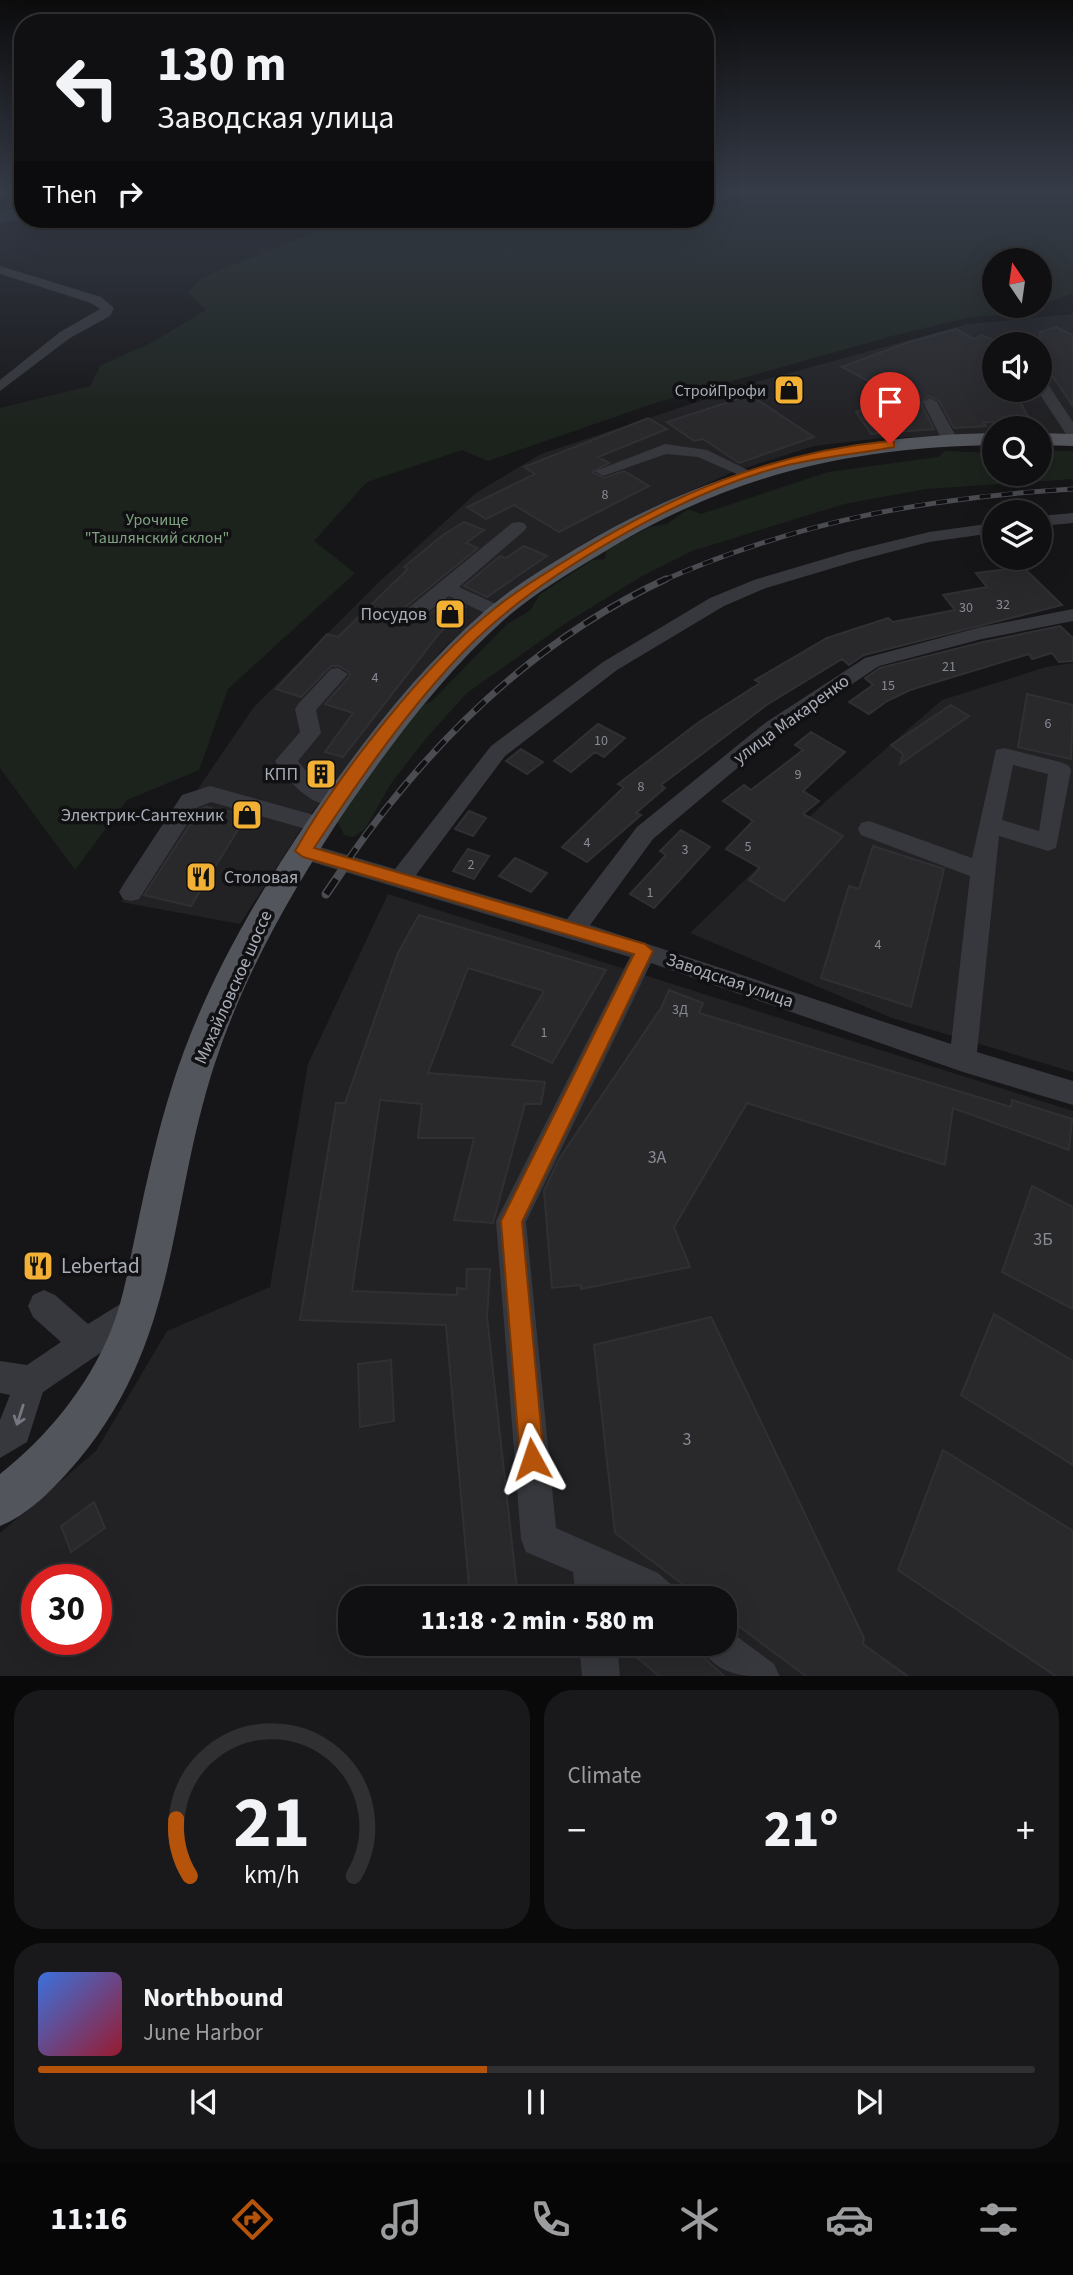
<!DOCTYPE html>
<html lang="en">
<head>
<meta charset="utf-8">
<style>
  body { margin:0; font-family:"Source Sans 3",sans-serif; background:#19191b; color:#f1f3f6; height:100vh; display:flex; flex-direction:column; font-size:26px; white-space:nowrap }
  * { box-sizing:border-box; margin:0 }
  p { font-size:23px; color:#9c9d9f }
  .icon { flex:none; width:38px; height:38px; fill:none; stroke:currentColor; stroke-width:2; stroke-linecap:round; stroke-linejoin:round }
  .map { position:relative; height:1676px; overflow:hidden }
  .side { display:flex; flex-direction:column; gap:14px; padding:14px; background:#09090a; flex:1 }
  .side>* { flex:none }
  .guide { position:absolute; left:14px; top:14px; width:700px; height:214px; border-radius:28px; box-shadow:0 7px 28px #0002,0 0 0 2px #303032; background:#101012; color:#f1f3f6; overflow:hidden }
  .needle { width:46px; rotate:347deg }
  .fabs { position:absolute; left:982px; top:248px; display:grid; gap:14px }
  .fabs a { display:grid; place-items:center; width:70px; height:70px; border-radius:50%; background:#101012; box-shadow:0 7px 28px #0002,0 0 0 2px #303032; font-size:35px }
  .speed { position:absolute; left:21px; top:1564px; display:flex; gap:14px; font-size:35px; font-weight:700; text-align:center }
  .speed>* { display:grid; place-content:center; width:91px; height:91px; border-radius:50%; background:#101012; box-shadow:0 7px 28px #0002,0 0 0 2px #303032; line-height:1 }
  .speed .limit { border:10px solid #d22; background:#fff; color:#111 }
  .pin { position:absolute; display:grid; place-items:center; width:60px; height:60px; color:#fff; margin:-72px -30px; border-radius:50% 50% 50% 0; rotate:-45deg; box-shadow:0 0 7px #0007 }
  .pin .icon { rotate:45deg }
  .me { position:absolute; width:77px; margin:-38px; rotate:355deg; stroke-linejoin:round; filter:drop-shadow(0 0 5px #0008) }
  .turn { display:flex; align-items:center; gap:24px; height:147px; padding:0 28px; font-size:32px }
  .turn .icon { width:91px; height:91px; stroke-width:2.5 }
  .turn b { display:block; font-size:49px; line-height:60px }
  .then { display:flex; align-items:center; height:66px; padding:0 28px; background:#0003; gap:14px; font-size:26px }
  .big { font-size:52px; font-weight:800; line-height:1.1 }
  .side .card { flex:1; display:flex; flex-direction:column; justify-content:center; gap:10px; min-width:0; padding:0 24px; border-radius:28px; background:#19191b }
  .side .dial { align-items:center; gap:0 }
  .dial svg { height:182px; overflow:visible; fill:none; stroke:#303032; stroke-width:7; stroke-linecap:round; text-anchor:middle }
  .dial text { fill:#f1f3f6; stroke:none }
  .song { display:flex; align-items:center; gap:21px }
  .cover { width:84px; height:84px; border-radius:10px; background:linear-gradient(135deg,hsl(220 70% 55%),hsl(350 70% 35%)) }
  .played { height:7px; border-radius:4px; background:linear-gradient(90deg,#b45309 45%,#303032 45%) }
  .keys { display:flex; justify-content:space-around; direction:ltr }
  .heat { display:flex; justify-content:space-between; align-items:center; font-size:38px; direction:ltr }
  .side .tiles { flex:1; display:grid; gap:14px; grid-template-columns:1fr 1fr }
  .card:last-child { grid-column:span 2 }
  .trip { position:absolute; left:338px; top:1586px; width:399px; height:70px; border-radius:28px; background:#101012; box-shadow:0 7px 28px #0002,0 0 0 2px #303032; font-weight:800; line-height:70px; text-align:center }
  .menu { display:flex; height:112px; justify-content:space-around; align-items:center; background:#060607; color:#9c9d9f }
  .menu .icon { width:49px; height:49px }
  .menu .selected { color:#b45309 }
  .menu b { font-size:32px; color:#f1f3f6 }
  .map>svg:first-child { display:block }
  .built { fill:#222225; fill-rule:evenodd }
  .green { fill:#1c231d }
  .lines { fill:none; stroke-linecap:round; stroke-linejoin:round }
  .river { fill:#2c353c; fill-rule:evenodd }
  .building { fill:#29292c; stroke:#303034; stroke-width:2 }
  .minor { fill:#37383d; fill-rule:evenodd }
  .major { fill:#53555c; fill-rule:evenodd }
  .rail-far2-casing { stroke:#4a4c52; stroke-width:5 }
  .rail-far1-casing { stroke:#4a4c52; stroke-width:7 }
  .rail-casing { stroke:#4a4c52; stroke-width:9 }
  .rail-far2 { stroke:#111113; stroke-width:3.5; stroke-dasharray:11; stroke-linecap:butt }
  .rail-far1 { stroke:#111113; stroke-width:4.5; stroke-dasharray:14; stroke-linecap:butt }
  .rail { stroke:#111113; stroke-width:6; stroke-dasharray:18; stroke-linecap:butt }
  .oneway { stroke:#757881 }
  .route { fill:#b45309; stroke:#753606; stroke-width:2 }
  .labels { text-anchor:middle; stroke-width:7; stroke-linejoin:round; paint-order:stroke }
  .number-label { font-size:14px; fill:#888b94 }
  .far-poi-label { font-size:16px; fill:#a8adb8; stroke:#111113; text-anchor:end }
  .far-park-label { font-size:16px; fill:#7fa381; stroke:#111113 }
  .poi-label { font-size:18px; fill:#a8adb8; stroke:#111113; text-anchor:end }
  .street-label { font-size:18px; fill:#a8adb8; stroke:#111113 }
  .near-number-label { font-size:18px; fill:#888b94 }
  .near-poi-label { font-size:21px; fill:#a8adb8; stroke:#111113; text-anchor:start }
</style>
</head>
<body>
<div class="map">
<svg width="1073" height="1677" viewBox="0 0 1073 1677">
  <rect width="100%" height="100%" fill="#161618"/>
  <path class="built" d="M1073,314v122l-33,-1v-6h-46v6l-112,3 -68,8 -81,26 -70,31 -74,37 -94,62 -54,49 -131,164 -70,109 -119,-22 132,-194 126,-126 97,-89 65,-39 219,-73 208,-57zM994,345h46v45h-46z
    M1073,663v409l-181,-54 -202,-85 137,-133 115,-100 104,-33z
    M388,894l685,217v565h-1073v-143l96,-82 71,-120 103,-44 38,-223zM37,1580h59v60h-59zM350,1598h374v45h-374z"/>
  <path class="green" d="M705,191h368v102l-33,13v-45h-46v45h45l-19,8 -49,3 -75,18 -238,67 -170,59 -26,-11 -95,32 -53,59 41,32 -127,116 -29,81 -72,30 -52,70 -75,-102v-360l90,-22 11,-21 52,-23 53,-32 -18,-17 13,-15 146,-59h358z
    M945,451l49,2v21h46v-23h33v28l-147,10 -82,15 -152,47 -50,25 -76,47 -99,70 -39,43 -36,46 -27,47 -12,8 -9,-2 -7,-15 82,-114 12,-4 76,-78 24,-14 8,-15 53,-35 13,-1 1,-9 44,-23 17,-3 21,-15 13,5 127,-42 110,-15z"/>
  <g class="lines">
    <path class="river" d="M23,206v12l-23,6v-12z"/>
  </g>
  <path class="building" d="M1056,327l17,8v71l-33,-48v-26z
    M956,329l18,10 7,-4 13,5v50h19l19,33 -49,-1 3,4 -32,2 -15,-27 -10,-5 -8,7 13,26 -63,5 -15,-22 40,-16 -54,-29 67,-25z
    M750,395l64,42 -75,26 -36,-24 -9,2 -27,-19z
    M648,418l19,11 -69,28 11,6 -17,9 12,6 20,-7 25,15 -90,46 -45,-27 -28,14 -19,-12 68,-33 -11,-7z
    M464,522l20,8 -18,13 12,5 -74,60 -2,7 4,6 16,-1 27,-21 17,8 -28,28 -95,122 -18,-5 28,-39 -28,-9 25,-28 -1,-4 -10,-6h-8l-30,31 -25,-8 51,-55 11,3 70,-68 -4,-2 39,-32z
    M524,546l23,10 -60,41 -23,-11 36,-30 6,2z
    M1023,567l39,38 -198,50 -15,10 -7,-6 -74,45 -107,81 4,3 -29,25 5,2 -54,47 -25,-15 62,-60 -6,-3 81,-62 61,-39 -5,-3 72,-42 61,-20 5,4 62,-12 -12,-15 44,-8 -11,-14z
    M1060,626l13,12v23l-14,1 -7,-9 -20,6 -3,-5 -119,36 -23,11 -18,13 -20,-12 24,-17 -8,-7 15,-10 103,-26z
    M1027,694l46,11 -2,54 -53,-12z
    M951,705l18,11 -69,48 3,-10 -12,-9z
    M598,724l27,14 -21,19 -9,-5 -24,20 -17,-11z
    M811,732l34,20 -42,39 16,10 -16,13 40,22 -59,65 -35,-21 11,-12 -34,-19 27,-28 -30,-20 21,-16 7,5 52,-40 -8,-5z
    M521,749l22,13 -16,12 -21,-13z
    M206,807l41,8 -56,91 -47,-11 56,-86z
    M469,811l17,7 -13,18 -18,-7z
    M681,830l29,17 -56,61 -24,-14 36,-39 -6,-4z
    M873,846l71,23 -33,138 -90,-29 28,-92 10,3z
    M468,849l21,7 -15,23 -21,-8z
    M515,858l32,15 -16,19 -32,-16z
    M419,915l187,55 -54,93 -40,-18 32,-54 -76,-23 -40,105 117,9 -4,22h-16l-32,119 -39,-3 20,-82h-56l4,-34 -42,-4 -28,191 105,4v-7l9,1 1,-20h23l-3,48 31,281h-48l-24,-273 -146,-5 36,-217h9l53,-150z
    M669,990l34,13 -4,10 312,94 1,-7 60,19 -3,31 -116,-42 -8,57 -198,-62 -73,124 16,40 -109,22v-4l-29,3 -8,-97 15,-32 102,-151z
    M1032,1186l41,21v102l-71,-37z
    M994,1314l79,47v104l-112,-70z
    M711,1317l153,321 -1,6 46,33h-102l-83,-62v-17h-23l-86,-65 -21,-188z
    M391,1360l3,61 -34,6 -2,-63z
    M943,1450l130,81v146h-16l-159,-107z
    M94,1502l11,26 -34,24 -10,-26z
    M620,1643h68l37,34h-65z"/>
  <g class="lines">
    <path class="minor" d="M0,266l101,31 13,11 -4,8 -40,22 -70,53v-11l60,-48 40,-23 -9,-6 -91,-29z
      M1040,379l5,1 28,42v17l-5,-2 -31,-47z
      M930,398l7,4 21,38 -3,3 -5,2 -8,-5 -19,-38z
      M665,444l42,6 49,24 -8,5 -50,-22 -32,-3 -63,22 -8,-5z
      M1073,513v10l-33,3v-10z
      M518,522l6,1 3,4 -3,4 -65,56 46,21 2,4 -2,4h-14l-42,-20 -29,22h-14l-2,-4 2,-4 106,-87z
      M994,523v10l-65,9 -69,18 -94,28 -42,18 -107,64 -112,86 -89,119 151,44 70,-92 128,-104 100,-65 116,-31 92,-18v12l-91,18 -103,27 -100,67 -126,106 -63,86 361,119 19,-168 -109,-41 -3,-6 3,-6 8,-2 103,37 24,-108 8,-2 56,14 8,3 3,5 -15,78 -8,3 -49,-15 -22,216 96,29v24l-110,-33 -312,-109 -125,259 30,306 102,45 14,12 5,13h-47l-19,-9 1,9h-36l-3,-26 -47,-20 -5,-13 -25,-318 134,-264 -335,-100 -3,-6 3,-6 8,-3 92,27 96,-123 112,-84 107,-64 44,-18 94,-28 81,-20zM1013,765l35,9 -9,57 -37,-11z
      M338,668l10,6 -32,36 5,23 -23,28 17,21 31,11 3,6 -3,6c-29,8 -58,-22 -71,-44l25,-29 -5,-23 3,-5 33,-35z
      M210,786l118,33 3,6 -3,6 -8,2 -109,-31 -13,5 -59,92 -8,2 -8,-2 -4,-7 4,-7 59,-90z
      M44,1290l11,5 33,29 50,-31 11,5 5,11 -5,11 -106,72 -16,50 -27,16v-38l10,-25 -10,-2v-32l27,4 34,-23 -28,-25 -5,-11 5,-11z
      M724,1627l50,37 6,13c-35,0 -65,0 -81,-34h25z
      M579,1643h38l3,34h-38z"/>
    <path class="major" d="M994,433v12c-150,3 -267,31 -395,110 -32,19 -65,39 -93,63 -62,55 -112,122 -159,190 -53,79 -102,164 -132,255 -49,149 -34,284 -147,409 -19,21 -41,43 -68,54v-52c46,-36 87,-86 110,-141 14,-34 19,-70 27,-106 10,-48 21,-97 36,-144 30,-94 81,-183 136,-264 52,-75 108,-149 177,-209 28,-24 60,-43 91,-62 133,-79 263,-112 417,-115z
      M1040,433l33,1v12l-33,-1z"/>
    <g class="rail-far2-casing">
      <path id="rail-far2" d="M662,581c138,-60 262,-83 411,-92"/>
    </g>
    <g class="rail-far1-casing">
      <path id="rail-far1" d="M348,860c82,-118 186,-220 318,-281"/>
    </g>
    <g class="rail-casing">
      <path id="rail" d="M326,894l24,-35"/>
    </g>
    <use href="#rail-far2" class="rail-far2"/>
    <use href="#rail-far1" class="rail-far1"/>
    <use href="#rail" class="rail"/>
  </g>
  <defs><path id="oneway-shaft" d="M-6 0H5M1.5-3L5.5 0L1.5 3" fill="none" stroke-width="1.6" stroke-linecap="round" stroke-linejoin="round" transform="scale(1.75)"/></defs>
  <use class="oneway" href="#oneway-shaft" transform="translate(20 1415) rotate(108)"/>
  <linearGradient id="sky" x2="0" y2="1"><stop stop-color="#0c0c0d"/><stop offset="0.45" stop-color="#363c48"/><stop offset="1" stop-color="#363c48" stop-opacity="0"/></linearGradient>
  <rect width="1073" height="426" fill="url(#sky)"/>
  <path class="route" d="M890,441l4,1v5c-37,7 -74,10 -110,19 -101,26 -246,109 -319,184 -58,60 -105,129 -151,198l331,96 8,7 -131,271 22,237 -3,9 -9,3 -8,-3 -4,-9 -19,-238 133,-267 -331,-97 -8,-6c43,-77 130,-187 199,-242 24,-20 52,-36 79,-53 102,-63 197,-103 317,-115z"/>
  <defs>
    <g id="shop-square" transform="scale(1.575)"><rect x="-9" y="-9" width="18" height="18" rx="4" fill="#f2b134" stroke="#111113"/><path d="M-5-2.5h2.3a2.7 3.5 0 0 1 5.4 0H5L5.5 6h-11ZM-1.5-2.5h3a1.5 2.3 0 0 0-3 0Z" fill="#111"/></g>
    <g id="building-square" transform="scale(1.575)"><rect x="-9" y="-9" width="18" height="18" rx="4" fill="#f2b134" stroke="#111113"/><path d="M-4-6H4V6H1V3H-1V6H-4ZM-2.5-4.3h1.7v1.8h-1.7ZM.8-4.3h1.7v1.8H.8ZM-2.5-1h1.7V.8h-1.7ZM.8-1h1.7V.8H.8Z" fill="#111"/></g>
    <g id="restaurant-square" transform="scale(1.575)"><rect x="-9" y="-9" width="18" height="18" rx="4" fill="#f2b134" stroke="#111113"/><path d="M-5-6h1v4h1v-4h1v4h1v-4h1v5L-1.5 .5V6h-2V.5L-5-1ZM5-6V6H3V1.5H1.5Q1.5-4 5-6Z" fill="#111"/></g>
  </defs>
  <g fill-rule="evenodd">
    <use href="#shop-square" x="789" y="390"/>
    <use href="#shop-square" x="450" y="614"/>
    <use href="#building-square" x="321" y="774"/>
    <use href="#shop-square" x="247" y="815"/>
    <use href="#restaurant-square" x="201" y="877"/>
    <use href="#restaurant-square" x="38" y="1266"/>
  </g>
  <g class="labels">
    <g class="number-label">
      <text x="605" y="499">8</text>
      <text x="1003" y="609">32</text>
      <text x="966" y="612">30</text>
      <text x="949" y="671">21</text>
      <text x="375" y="682">4</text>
      <text x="888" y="690">15</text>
      <text x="1048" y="728">6</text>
      <text x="601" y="745">10</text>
      <text x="798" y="779">9</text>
      <text x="641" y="791">8</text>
      <text x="587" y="847">4</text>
      <text x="748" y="851">5</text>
      <text x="685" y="854">3</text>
      <text x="471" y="869">2</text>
      <text x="650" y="897">1</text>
      <text x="878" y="949">4</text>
      <text x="680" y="1014">3Д</text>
      <text x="544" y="1037">1</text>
    </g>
    <g class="far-poi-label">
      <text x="766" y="396">СтройПрофи</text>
    </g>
    <g class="far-park-label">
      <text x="157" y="525">Урочище<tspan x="157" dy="18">"Ташлянский склон"</tspan></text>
    </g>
    <g class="poi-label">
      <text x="427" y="620">Посудов</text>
      <text x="298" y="780">КПП</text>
      <text x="224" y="821">Электрик-Сантехник</text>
      <text x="224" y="883" text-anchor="start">Столовая</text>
    </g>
    <g class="street-label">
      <text transform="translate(791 719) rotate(-36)" y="6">улица Макаренко</text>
      <text transform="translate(730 980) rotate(19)" y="6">Заводская улица</text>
      <text transform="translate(233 987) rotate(-66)" y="6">Михайловское шоссе</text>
    </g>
    <g class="near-number-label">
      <text x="657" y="1163">3А</text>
      <text x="1043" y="1245">3Б</text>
      <text x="687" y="1445">3</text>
    </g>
    <g class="near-poi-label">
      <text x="61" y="1273">Lebertad</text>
    </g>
  </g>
</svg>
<div class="fabs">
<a><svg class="needle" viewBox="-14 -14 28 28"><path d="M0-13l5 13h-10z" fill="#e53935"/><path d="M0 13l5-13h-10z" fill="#9c9d9f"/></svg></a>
<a><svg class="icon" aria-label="sound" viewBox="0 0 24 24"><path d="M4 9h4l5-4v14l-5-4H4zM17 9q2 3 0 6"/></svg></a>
<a><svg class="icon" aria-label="search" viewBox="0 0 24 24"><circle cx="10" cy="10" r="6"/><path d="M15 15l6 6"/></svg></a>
<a><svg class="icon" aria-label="layers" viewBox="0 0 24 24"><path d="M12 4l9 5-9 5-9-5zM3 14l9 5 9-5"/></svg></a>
</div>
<div class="speed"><div class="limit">30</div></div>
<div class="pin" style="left:890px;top:444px;background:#d93025"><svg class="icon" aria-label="arrive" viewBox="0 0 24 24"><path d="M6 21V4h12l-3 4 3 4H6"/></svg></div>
<svg class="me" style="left:532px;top:1459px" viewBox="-20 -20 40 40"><path d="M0-17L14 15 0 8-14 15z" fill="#b45309" stroke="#fff" stroke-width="4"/></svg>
<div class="trip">11:18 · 2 min · 580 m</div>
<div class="guide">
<div class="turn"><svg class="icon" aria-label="left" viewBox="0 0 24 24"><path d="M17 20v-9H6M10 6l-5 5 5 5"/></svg><div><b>130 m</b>Заводская улица</div></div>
<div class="then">Then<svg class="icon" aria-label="right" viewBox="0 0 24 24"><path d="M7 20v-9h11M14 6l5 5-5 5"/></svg></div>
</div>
</div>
<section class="side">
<div class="tiles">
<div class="card dial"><svg viewBox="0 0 100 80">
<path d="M14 69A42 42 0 1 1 86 69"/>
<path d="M14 69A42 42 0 0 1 8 44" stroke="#b45309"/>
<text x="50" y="56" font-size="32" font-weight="700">21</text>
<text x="50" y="72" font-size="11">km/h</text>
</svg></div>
<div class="card"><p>Climate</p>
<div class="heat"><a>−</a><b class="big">21°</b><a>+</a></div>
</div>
<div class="card">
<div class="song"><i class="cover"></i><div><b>Northbound</b><p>June Harbor</p></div></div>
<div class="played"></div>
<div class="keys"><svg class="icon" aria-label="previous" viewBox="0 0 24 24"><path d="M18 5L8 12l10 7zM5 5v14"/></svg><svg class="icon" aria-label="pause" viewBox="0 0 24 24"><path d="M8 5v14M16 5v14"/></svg><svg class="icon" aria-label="next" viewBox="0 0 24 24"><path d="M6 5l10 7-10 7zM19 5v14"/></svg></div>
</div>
</div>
</section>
<nav class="menu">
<b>11:16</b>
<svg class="icon selected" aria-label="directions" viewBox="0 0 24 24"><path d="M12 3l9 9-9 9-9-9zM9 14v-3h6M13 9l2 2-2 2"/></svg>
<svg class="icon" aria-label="music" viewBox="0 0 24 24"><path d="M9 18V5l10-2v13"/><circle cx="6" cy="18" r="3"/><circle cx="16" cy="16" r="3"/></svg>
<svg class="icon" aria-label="phone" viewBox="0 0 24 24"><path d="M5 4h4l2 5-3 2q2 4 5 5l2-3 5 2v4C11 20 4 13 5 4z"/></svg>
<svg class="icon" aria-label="climate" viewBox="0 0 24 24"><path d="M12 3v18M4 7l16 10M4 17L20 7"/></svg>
<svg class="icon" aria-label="car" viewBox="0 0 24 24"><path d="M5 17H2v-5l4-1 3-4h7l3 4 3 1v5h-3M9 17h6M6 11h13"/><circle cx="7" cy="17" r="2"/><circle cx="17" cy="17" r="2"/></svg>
<svg class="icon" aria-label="filters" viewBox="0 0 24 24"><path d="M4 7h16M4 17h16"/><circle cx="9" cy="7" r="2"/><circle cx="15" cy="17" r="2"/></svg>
</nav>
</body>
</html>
